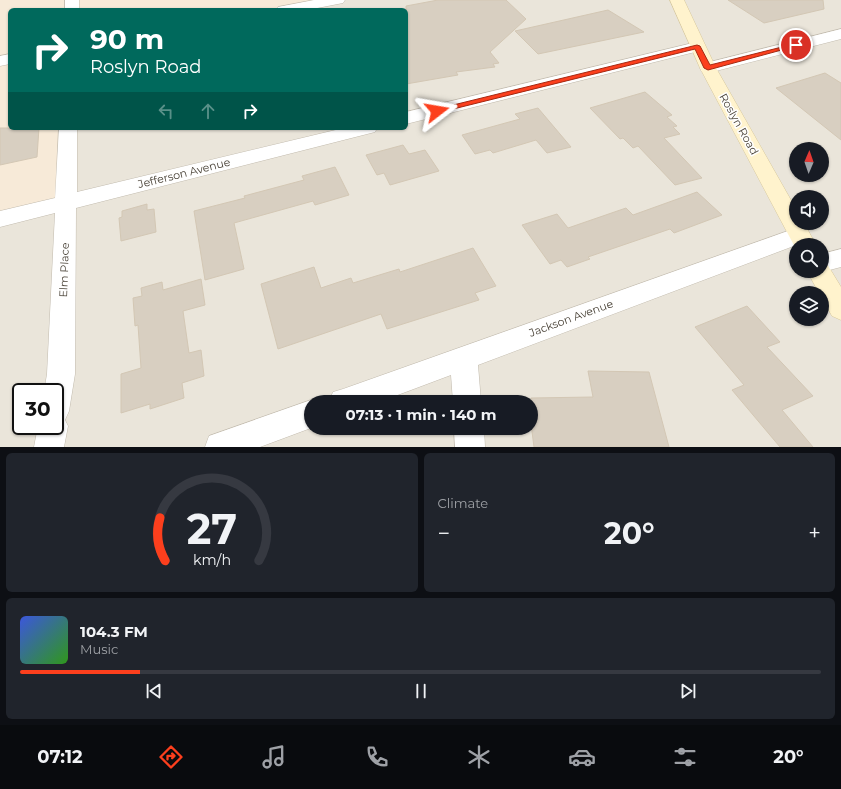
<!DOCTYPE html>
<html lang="en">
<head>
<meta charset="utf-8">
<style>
  body { margin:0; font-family:Montserrat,sans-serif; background:#20242c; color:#f1f3f6; height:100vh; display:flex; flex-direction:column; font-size:15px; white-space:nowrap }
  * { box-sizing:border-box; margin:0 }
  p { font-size:13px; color:#9ea1a6 }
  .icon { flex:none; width:22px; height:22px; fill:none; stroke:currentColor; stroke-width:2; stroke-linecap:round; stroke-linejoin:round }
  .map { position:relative; height:447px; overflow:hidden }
  .side { display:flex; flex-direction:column; gap:6px; padding:6px; background:#0d0f14; flex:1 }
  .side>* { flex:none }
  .guide { position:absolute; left:8px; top:8px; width:400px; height:122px; border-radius:6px; box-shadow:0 1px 3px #0004; background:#00695c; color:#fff; overflow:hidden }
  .needle { width:26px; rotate:2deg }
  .buttons { position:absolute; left:789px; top:142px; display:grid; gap:8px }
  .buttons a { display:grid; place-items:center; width:40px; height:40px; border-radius:50%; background:#171b24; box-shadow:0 1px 3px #0004; font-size:20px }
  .speed { position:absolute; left:12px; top:383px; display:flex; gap:8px; font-size:20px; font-weight:700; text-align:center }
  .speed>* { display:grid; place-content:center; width:52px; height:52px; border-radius:50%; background:#171b24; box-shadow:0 1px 3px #0004; line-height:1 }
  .speed .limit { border:2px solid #111; border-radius:6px; background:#fff; color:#111 }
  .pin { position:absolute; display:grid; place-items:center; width:34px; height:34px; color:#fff; margin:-17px; border:2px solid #fff; border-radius:50%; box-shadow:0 1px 4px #0007 }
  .me { position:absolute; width:44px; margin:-22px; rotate:76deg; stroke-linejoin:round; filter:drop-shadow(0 0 3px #0008) }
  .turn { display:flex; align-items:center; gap:14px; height:84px; padding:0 16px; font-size:18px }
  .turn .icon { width:52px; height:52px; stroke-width:2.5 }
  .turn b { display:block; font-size:28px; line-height:34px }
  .lanes { display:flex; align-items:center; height:38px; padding:0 16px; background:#0003; justify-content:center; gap:20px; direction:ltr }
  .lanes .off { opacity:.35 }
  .big { font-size:30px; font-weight:700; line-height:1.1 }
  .side .widget { flex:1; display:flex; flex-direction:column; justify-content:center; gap:6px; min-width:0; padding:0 14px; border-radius:6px; background:#20242c }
  .side .dial { align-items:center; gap:0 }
  .dial svg { height:104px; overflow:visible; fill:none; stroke:#363941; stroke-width:7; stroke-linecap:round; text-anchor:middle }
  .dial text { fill:#f1f3f6; stroke:none }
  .song { display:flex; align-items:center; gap:12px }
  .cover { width:48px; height:48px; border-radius:6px; background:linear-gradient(135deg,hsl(230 70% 55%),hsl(110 70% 35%)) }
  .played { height:4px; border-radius:2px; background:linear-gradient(90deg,#fc3f1d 15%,#363941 15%) }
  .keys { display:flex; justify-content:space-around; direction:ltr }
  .heat { display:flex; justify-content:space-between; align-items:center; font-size:22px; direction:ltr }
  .side .tiles { flex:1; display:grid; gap:6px; grid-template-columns:1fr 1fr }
  .widget:last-child { grid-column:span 2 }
  .trip { position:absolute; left:304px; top:395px; width:234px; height:40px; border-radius:20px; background:#171b24; box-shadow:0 1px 3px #0004; font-weight:700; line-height:40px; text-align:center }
  .tabs { display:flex; height:64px; justify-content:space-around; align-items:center; background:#090b0e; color:#9ea1a6 }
  .tabs .icon { width:28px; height:28px }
  .tabs .on { color:#fc3f1d }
  .tabs b { font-size:18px; color:#f1f3f6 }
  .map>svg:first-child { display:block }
  .residential { fill:#eae5da; fill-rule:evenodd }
  .commercial { fill:#f7ead8 }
  .building { fill:#d8cfc1; stroke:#d3c7b4 }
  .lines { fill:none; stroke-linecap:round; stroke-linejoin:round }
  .street-casing { stroke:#c2bbae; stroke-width:1 }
  .secondary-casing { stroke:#d6c79b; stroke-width:1 }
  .street { fill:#fff; fill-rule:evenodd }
  .secondary { fill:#fff3cd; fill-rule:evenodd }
  .route { fill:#fc3f1d; stroke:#a42913 }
  .labels { text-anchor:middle; stroke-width:3; stroke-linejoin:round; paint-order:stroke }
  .street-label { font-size:11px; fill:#4b4439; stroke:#fff }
</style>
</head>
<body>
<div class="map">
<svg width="841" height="447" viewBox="0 0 841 447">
  <rect width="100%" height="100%" fill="#f6f3ec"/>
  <path class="residential" d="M323,0h518v447h-841v-228l66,-91h340v-118h-137zM796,149h26v26h-26zM796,197h26v26h-26zM796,245h26v26h-26zM796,293h26v26h-26zM21,392h34v34h-34zM311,402h220v26h-220z"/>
  <path class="commercial" d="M0,0h322l-52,10h-260v118h58l-3,75 -65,16z"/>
  <path class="building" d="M438,0h68l20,19 -36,33 9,11 -6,1 2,3 -39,5 2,3 -52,9v-78z
    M728,0h95l1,9 -60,14z
    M608,10l36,22 -106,22 -23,-23z
    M825,73l16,10v57l-65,-52z
    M645,92l27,23 -5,2 10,9 -4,1 7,7 -16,4 38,40 -27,7 -37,-39 -5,2 -10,-10 -3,1 -30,-31z
    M538,108l33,39 -24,6 -11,-13 -43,13 -3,-3 -15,4 -13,-19 58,-16 -5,-5z
    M0,128h39l-2,29 -37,8z
    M403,145l6,9 16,-4 14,21 -49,14 -6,-12 -7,2 -11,-20z
    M335,167l14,28 -34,10 -2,-4 -79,22 10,46 -39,11 -11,-69 51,-13 -1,-2 60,-16 -2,-4z
    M697,192l25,23 -48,18 -4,-4 -82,28 2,2 -23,8 -6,-7 -11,4 -28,-39 35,-11 11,14 58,-20 7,7z
    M147,204v6l7,-1 2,23 -35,9 -2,-23 3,-1v-6z
    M473,248l23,38 -21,7 4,7 -92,29 -6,-15 -103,35 -17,-65 53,-17 7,21 30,-10 2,5 46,-14 1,3z
    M201,279l4,26 -22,6 6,42 12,-3 3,26 -22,7 2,15 -34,11v-5l-29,9v-39l20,-6 -3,-43 -3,1 -2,-28 9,-2 -1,-8 21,-6 1,8z
    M747,306l33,36 -13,5 46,49 -31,14 31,37h-33l-48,-57 12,-5 -49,-58z
    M588,371l61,1 20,75h-135l-3,-23v-26l62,-1z"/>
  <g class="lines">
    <g class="street-casing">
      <path id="street" d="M65,0h14v10h-14z
        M314,0h31l-2,3 -36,7h-31l2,-3z
        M841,29v10l-133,34 -6,-1 -2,-4 2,-4z
        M697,42l6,2 2,3 -2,3 -297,74v-12z
        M10,54v10l-10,2v-10z
        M59,128h18v64l267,-64h33l-2,4 -299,76 -1,166 -6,37 -4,9 3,6 -4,21h-30l4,-21h17v-34h-11l3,-18 8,-161 -55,14v-16l55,-13z
        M799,227l8,2 3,6 -3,6 -329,124 3,37h-28l-2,-27 -72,27h-50l4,-10 10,-3z
        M841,249v18l-19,5 -4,-1h4v-17z
        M311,400l5,2h-5v26l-51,19h-55l4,-11z
        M454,428h30l1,19h-30z"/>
    </g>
    <g class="secondary-casing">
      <path id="secondary" d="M670,0h14l32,68 80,141v14h8l12,22h-20v4l-96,-181z
        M822,263l5,1 14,23v33l-9,-4 -10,-18v-5h-3l-12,-22h15z"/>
    </g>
    <use href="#street" class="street"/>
    <use href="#secondary" class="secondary"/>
  </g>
  <path class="route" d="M794,44l6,1 -92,25 -4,-2 -9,-19 -258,64 -4,-2 4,-2 260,-64 3,1 10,19z"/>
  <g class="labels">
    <g class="street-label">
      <text transform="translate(739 124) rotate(61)" y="4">Roslyn Road</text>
      <text transform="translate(184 173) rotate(-14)" y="4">Jefferson Avenue</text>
      <text transform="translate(64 270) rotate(-88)" y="4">Elm Place</text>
      <text transform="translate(571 318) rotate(-20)" y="4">Jackson Avenue</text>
    </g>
  </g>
</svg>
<div class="buttons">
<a><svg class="needle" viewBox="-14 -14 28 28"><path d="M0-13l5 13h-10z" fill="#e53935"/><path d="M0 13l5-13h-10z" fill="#9ea1a6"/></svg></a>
<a><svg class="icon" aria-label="sound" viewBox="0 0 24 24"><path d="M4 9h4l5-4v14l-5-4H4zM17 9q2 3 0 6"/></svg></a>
<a><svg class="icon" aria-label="search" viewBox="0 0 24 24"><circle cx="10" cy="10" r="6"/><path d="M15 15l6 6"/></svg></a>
<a><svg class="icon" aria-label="layers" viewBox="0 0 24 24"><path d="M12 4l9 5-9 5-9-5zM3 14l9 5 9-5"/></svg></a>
</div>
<div class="speed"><div class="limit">30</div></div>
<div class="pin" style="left:796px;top:45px;background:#d93025"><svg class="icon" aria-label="arrive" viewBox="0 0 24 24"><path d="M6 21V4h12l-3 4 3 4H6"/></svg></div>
<svg class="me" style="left:437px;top:111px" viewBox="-20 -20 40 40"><path d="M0-17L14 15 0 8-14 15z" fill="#fc3f1d" stroke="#fff" stroke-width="4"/></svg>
<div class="trip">07:13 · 1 min · 140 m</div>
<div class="guide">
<div class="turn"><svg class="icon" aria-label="right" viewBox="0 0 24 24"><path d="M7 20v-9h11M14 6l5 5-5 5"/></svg><div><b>90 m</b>Roslyn Road</div></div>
<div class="lanes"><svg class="icon off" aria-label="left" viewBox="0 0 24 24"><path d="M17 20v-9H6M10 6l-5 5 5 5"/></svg><svg class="icon off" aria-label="ahead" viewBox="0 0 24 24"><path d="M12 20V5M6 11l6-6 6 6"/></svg><svg class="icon" aria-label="right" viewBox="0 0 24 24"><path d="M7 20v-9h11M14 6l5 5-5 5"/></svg></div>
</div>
</div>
<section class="side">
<div class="tiles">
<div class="widget dial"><svg viewBox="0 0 100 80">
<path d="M14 69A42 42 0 1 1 86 69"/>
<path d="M14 69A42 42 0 0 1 10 36" stroke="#fc3f1d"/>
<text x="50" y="56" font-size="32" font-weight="700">27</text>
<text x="50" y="72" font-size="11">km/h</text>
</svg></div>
<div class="widget"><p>Climate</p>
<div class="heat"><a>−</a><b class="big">20°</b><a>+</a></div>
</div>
<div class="widget">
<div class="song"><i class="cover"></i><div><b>104.3 FM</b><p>Music</p></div></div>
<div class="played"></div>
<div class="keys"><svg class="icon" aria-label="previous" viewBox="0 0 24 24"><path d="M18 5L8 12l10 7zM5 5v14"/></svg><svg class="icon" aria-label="pause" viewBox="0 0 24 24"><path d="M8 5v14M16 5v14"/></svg><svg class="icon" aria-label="next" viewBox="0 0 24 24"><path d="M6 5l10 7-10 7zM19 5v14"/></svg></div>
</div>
</div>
</section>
<nav class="tabs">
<b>07:12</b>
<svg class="icon on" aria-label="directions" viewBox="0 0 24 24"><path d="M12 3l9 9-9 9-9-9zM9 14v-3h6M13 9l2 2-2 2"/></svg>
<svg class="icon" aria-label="music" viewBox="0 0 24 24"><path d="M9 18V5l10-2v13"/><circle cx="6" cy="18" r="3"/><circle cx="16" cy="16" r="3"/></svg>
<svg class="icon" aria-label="phone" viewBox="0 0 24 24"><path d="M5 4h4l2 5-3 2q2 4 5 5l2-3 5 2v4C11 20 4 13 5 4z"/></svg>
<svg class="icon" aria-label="climate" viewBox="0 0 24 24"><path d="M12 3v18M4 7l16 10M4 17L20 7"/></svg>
<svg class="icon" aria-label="car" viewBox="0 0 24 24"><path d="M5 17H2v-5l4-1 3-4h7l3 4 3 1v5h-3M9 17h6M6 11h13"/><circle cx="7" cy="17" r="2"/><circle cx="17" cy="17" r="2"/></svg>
<svg class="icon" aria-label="filters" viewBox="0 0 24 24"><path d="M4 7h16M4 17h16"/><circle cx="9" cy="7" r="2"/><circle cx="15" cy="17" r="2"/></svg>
<b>20°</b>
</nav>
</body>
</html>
